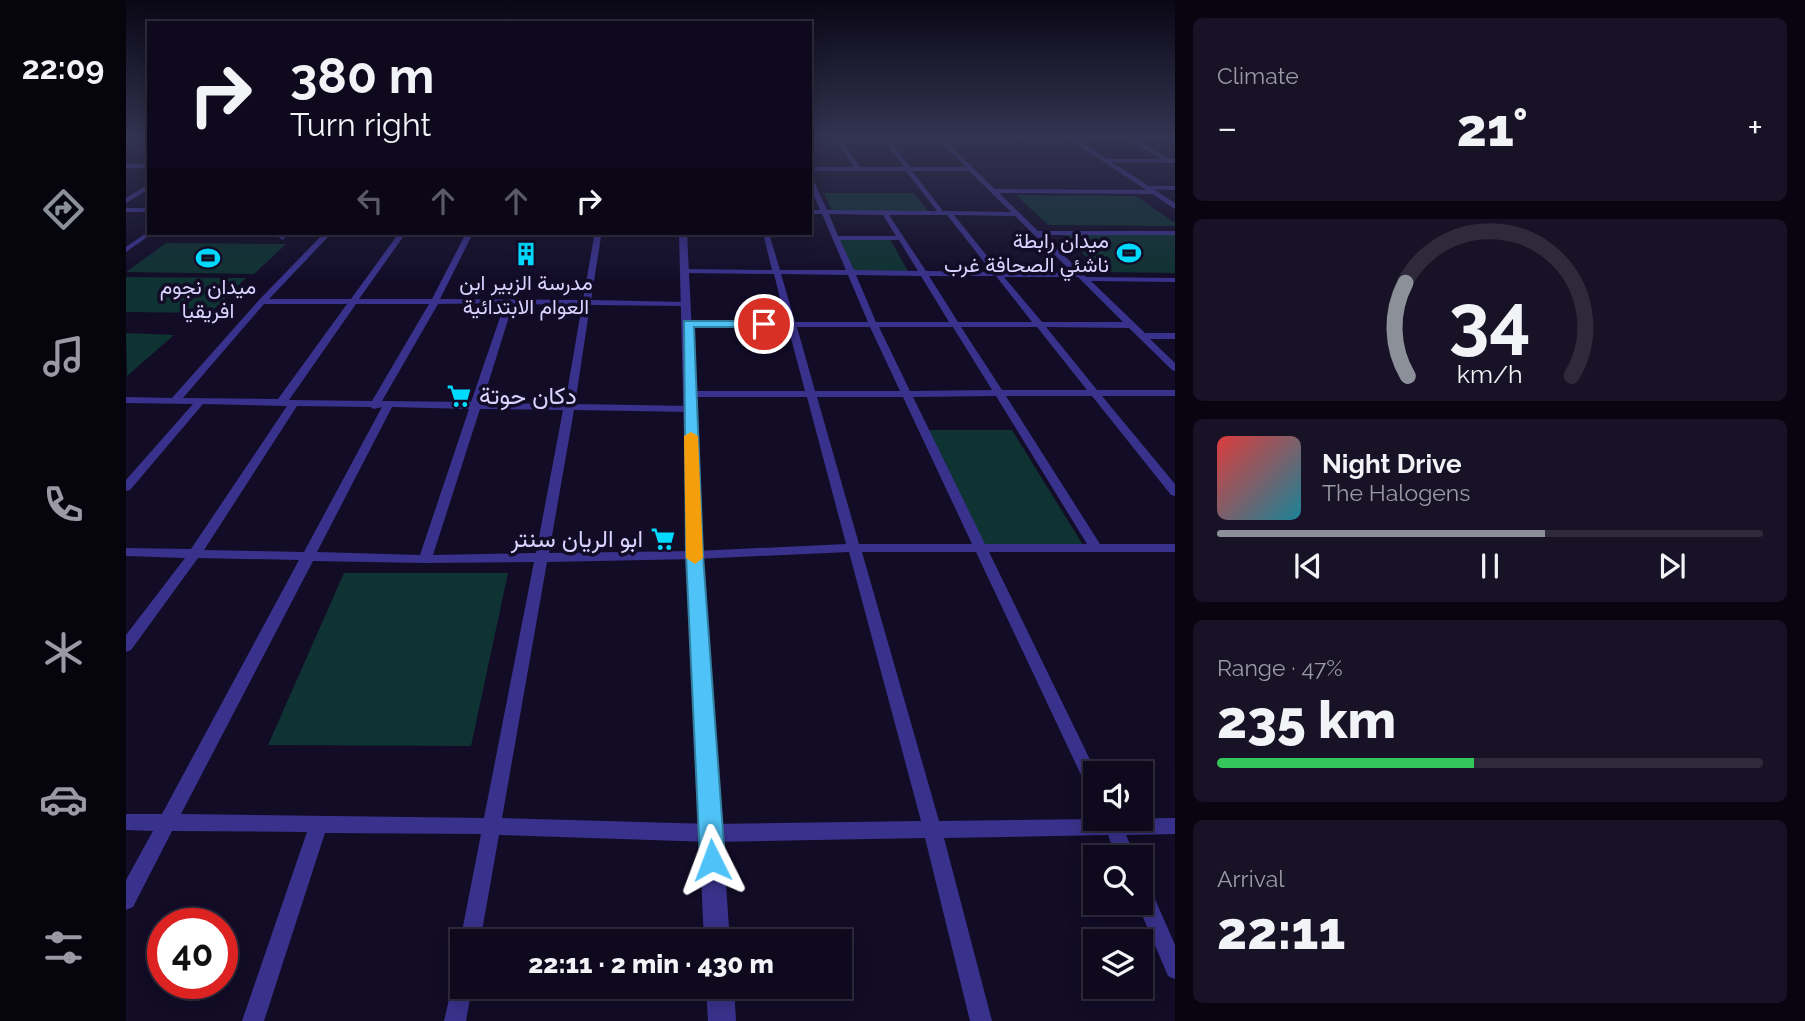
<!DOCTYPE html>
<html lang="en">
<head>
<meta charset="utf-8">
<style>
  body { margin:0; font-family:Raleway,Vazirmatn,sans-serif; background:#171226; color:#f1f3f6; height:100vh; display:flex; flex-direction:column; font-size:26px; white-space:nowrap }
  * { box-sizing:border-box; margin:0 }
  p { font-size:23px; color:#9b9aa4 }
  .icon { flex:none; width:38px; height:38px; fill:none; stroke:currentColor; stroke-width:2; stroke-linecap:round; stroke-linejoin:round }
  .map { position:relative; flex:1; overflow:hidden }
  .side { display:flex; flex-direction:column; gap:18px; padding:18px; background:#080510; width:630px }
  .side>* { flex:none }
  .hud { position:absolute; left:21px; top:21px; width:665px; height:214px; border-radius:0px; box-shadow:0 4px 18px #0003,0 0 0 2px #2e2a3b; background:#0e091d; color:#f1f3f6; overflow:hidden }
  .controls { position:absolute; left:957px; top:761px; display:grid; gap:14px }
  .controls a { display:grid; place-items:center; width:70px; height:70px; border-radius:0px; background:#0e091d; box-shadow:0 4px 18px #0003,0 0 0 2px #2e2a3b; font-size:35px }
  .speed { position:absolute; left:21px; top:908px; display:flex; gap:14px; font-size:35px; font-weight:700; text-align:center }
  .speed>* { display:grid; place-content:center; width:91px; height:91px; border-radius:50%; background:#0e091d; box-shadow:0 4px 18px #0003,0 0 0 2px #2e2a3b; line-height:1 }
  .speed .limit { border:10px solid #d22; background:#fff; color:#111 }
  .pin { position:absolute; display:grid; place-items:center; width:60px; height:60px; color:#fff; margin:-30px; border:4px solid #fff; border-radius:50%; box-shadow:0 2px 7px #0007 }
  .me { position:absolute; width:77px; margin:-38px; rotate:357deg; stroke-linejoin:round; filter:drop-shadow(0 0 5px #0008) }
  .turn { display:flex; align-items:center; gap:24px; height:147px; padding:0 28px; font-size:32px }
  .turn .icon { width:91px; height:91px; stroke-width:2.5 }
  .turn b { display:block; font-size:49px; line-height:60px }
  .lanes { display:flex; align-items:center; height:66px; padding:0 28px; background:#0003; justify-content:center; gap:35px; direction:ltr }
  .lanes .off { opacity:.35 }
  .big { font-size:52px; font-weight:800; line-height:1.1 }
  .side .card { flex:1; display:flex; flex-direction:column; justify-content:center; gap:10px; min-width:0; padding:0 24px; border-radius:10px; background:#171226 }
  .side .dial { align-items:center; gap:0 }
  .dial svg { height:182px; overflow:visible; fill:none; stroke:#2e2a3b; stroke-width:7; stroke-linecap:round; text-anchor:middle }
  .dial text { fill:#f1f3f6; stroke:none }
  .song { display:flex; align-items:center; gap:21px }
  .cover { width:84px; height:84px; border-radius:10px; background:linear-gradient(135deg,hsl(0 70% 55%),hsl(190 70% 35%)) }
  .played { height:7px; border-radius:4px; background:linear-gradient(90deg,#8c9099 60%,#2e2a3b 60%) }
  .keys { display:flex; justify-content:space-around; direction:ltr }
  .heat { display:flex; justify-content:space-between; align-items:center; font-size:38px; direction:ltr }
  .charge { height:10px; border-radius:5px; background:linear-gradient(90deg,#34c759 47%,#2e2a3b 0) }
  .trip { position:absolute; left:324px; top:929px; width:402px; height:70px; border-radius:0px; background:#0e091d; box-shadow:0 4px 18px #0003,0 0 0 2px #2e2a3b; font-weight:800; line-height:70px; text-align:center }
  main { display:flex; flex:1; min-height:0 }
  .tabs { display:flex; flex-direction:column; width:126px; justify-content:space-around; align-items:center; background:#06040c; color:#9b9aa4 }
  .tabs .icon { width:49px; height:49px }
  .tabs .active { color:#8c9099 }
  .tabs b { font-size:32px; color:#f1f3f6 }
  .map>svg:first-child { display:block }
  .green { fill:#0f3232 }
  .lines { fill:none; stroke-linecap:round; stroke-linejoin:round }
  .minor { fill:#39328c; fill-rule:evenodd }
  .tertiary { fill:#39328c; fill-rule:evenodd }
  .route { fill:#4fc3f7; stroke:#337fa1; stroke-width:2 }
  .slow { fill:#f59e0b }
  .labels { text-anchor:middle; stroke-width:7; stroke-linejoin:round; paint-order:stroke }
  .far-poi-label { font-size:21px; fill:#dad3ff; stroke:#120c27 }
  .poi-label { font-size:24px; fill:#dad3ff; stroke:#120c27; text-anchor:start }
</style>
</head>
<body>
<main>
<nav class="tabs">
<b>22:09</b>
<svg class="icon active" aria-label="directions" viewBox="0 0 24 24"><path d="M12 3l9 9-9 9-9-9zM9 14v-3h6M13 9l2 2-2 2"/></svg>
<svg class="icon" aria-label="music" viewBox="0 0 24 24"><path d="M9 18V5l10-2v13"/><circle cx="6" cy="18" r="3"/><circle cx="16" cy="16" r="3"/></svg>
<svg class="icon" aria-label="phone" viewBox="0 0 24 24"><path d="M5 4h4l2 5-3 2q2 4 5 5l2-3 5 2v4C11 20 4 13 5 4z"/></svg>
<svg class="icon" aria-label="climate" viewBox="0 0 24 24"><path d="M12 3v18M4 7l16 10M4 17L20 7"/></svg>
<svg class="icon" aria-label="car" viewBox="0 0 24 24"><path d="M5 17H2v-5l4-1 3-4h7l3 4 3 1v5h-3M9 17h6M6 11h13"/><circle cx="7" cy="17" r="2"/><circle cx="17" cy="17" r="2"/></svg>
<svg class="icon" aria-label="filters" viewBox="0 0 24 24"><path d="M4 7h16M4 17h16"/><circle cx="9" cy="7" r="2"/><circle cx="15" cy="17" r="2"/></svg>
</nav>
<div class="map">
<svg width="1049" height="1021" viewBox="0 0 1049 1021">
  <rect width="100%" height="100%" fill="#120c27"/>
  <path class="green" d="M698,193h90l14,18h-96z
    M890,195l120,1 39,27v3l-127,-1z
    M937,234l112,1v38l-73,-1z
    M710,239h54l19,34 -59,-1z
    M40,243l120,1 -32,30 -128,-2z
    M0,277l120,1 -36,35 -84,-1z
    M0,333l48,2 -47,41z
    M803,430h83l71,115h-99z
    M218,573h164l-37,173 -203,-1z"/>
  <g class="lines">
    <path class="minor" d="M4,137h7l-11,6v-4z
      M708,137h4l22,30h44l-22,-30h5l23,30h56l-31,-30h6l54,52 158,1 3,2 -3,2 -154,-1 39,38h137v4h-132l43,42 89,1v4l-84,-1 54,52h30v6h-25l25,24v8l-3,-1 -43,-42 -83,-1 51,63h78v6h-73l73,88v12l-4,-1 -79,-99h-86l94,148h75v8h-186l108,222h-1v23l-6,-3 -114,-242h-114l77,269 236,-3v16l-49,1 10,23h-19l-9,-23 -164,3 48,183h-22l-45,-183 -214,4 -212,-7 -19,107h-18v5l-2,-5 21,-108 -156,-1 -61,188h-22l65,-189 -135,-1 -39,76 -7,3v-30l27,-49 -27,-1v-16h36l137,-254 -101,-2 -67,92 -5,2v-17l59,-77 -59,-2v-8l65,1 96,-143 -84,-2 -73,86 -4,1v-11l67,-76 -67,-1v-6l46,1 87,-98 65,-67h359l4,2 -2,1 -84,1 -10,63 95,2 4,2 -4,2 -96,-1 -15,99 116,2 5,3 -5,3 -117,-2 -25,143 146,-2 151,-7 -39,-147h-116l-5,-3 5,-3h114l-17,-64h-100l-4,-3 4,-3 98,1 -12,-48 -89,-1 -4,-2 4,-2 87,1 -9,-37h6l11,37h66l-24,-56h-12v-4h10l-10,-23v-10l3,2 14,31 110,1 -31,-40h-96v-4h44zM786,171h57l42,41 -68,-1zM703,214l54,1 13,21h-58zM763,215h58l45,57 -66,-1zM828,215l61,1 58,57 -73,-1zM202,237h68l-45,62h-82zM277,237h61l-32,62h-73zM345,237h123l-11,63 -143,-1zM714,240h59l19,31 -64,-1zM655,274l67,1 20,47h-73zM730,275l65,1 28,46h-73zM803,276h67l36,46h-74zM878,277h74l45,45h-81zM379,303l-34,99 -89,-1 56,-97zM138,304h83l-69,95 -95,-1zM230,304h73l-57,97 -83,-1zM387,304l69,1 -17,99 -83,-1zM671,327h73l30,64h-85zM753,327h74l39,63 -82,1zM835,327h76l50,63h-85zM870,396l91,148h-102l-72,-147zM691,397h86l69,147h-113zM171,406l73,1 4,2 8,-2 -78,145 -100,-2zM266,407l77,2 -49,146 -103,-3zM354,409l83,1 -27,143 -103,2zM723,552l72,269 -210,3 -209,-6 45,-256 148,-3zM187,561l112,2 109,-1 -50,256 -303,-4z
      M944,137h105v4l-38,-1 31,19h7v4l-70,-1 -2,-3h58l-31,-19h-59l-3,-2z
      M0,164h23v4h-23z
      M23,184v5l-23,14v-5z
      M1021,186h28v4l-30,-1z
      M0,208h23v4h-23z
      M23,231l4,2 -27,19v-5z
      M89,233h7l-5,4 -4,-2z
      M157,233h6l-6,7 -4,-2z
      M1015,880l7,3 27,62v34l-7,-3 -31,-73h4z
      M336,975v12h10l-6,34h-22l10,-43z"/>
    <path class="tertiary" d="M940,137h7l102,66v6z
      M553,233h8l16,322 27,387h-26l-17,-387z
      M580,987h28l2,34h-28z"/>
  </g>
  <linearGradient id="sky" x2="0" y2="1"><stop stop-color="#0a0715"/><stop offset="0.49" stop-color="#333452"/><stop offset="1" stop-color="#333452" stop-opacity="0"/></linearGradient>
  <rect width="1049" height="280" fill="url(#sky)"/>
  <path class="route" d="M558,321h80l6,3 -6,3h-70l9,228 22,305 -4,9 -9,3 -8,-3 -4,-9 -14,-305z"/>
  <path class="slow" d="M565,432l7,4 5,122 -8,6 -9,-6 -2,-122z"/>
  <defs>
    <g id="stadium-bare" transform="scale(1.89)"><path d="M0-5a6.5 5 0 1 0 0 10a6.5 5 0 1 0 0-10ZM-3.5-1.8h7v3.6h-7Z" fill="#00dafe" stroke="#120c27" stroke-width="2.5" paint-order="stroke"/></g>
    <g id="building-bare" transform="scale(1.89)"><path d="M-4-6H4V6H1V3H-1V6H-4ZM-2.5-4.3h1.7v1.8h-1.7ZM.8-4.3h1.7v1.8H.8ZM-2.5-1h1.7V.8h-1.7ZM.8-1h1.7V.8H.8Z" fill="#00dafe" stroke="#120c27" stroke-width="2.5" paint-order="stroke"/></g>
    <g id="supermarket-bare" transform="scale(1.89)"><path d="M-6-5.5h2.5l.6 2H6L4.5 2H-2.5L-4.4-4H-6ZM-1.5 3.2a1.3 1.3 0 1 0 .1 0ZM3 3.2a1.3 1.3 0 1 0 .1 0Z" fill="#00dafe" stroke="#120c27" stroke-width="2.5" paint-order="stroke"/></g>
  </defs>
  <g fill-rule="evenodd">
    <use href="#stadium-bare" x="1003" y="253"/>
    <use href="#building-bare" x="400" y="254"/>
    <use href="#stadium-bare" x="82" y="258"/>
    <use href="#supermarket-bare" x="333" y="396"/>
    <use href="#supermarket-bare" x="537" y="539"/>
  </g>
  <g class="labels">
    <g class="far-poi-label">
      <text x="983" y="248" text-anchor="end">ميدان رابطة<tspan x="983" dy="24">ناشئي الصحافة غرب</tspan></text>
      <text x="400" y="290">مدرسة الزبير ابن<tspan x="400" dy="24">العوام الابتدائية</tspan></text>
      <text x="82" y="294">ميدان نجوم<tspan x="82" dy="24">افريقيا</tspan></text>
    </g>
    <g class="poi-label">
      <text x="353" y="404">دكان حوتة</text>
      <text x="517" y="547" text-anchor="end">ابو الريان سنتر</text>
    </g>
  </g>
</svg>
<div class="controls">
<a><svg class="icon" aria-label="sound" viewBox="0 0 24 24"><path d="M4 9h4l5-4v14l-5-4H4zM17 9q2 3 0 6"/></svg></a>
<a><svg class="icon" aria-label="search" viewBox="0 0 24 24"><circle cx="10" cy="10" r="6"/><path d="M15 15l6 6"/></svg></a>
<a><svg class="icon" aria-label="layers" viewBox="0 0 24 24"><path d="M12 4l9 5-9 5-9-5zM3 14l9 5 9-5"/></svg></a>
</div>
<div class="speed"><div class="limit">40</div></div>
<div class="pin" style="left:638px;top:324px;background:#d93025"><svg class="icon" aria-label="arrive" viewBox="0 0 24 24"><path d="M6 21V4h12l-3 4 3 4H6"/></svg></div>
<svg class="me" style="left:586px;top:860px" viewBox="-20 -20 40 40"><path d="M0-17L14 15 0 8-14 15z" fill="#4fc3f7" stroke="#fff" stroke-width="4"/></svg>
<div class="trip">22:11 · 2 min · 430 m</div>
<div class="hud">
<div class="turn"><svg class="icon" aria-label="right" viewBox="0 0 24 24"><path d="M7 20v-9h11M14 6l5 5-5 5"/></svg><div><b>380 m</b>Turn right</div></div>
<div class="lanes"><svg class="icon off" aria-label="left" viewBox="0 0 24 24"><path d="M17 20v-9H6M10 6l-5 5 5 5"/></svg><svg class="icon off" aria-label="ahead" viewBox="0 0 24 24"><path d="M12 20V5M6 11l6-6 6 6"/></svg><svg class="icon off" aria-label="ahead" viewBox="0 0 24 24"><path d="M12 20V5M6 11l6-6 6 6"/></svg><svg class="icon" aria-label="right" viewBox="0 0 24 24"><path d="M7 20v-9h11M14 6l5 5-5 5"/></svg></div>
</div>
</div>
<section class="side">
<div class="card"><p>Climate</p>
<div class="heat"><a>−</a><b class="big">21°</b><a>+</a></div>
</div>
<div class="card dial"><svg viewBox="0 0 100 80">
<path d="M14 69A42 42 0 1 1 86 69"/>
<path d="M14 69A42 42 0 0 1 13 28" stroke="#8c9099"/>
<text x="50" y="56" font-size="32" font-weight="700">34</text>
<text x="50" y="72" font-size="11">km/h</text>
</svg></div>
<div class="card">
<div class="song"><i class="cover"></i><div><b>Night Drive</b><p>The Halogens</p></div></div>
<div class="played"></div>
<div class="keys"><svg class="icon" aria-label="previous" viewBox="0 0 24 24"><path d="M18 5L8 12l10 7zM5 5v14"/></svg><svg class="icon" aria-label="pause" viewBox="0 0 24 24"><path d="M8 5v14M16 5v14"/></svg><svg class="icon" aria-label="next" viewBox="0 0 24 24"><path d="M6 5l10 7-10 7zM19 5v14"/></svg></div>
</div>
<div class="card"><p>Range · 47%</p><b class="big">235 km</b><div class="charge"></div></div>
<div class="card"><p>Arrival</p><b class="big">22:11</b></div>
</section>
</main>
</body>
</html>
